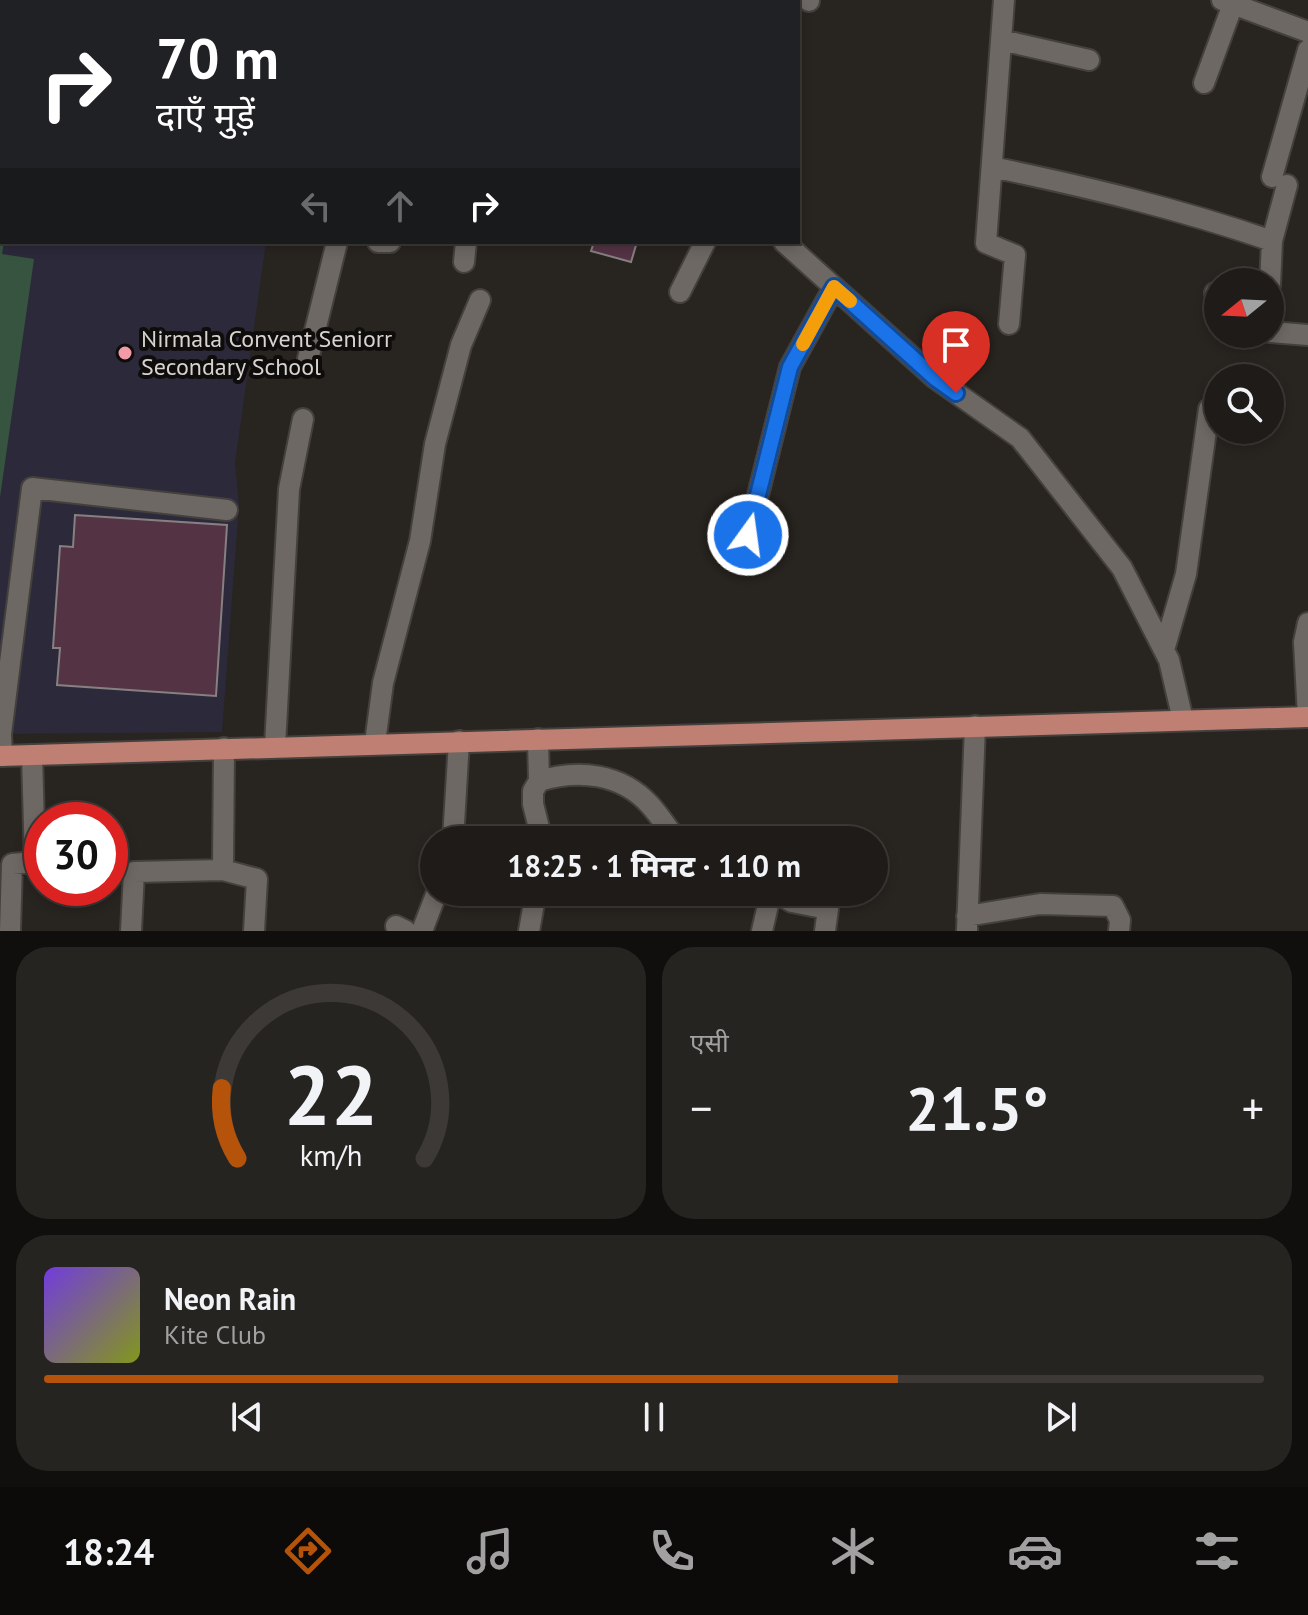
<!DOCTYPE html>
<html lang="hi">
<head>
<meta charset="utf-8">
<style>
  body { margin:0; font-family:"PT Sans","Noto Sans Devanagari",sans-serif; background:#262421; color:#f1f3f6; height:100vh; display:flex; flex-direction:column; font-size:30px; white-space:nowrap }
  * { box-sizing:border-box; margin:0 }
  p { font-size:26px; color:#a1a1a2 }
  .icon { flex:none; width:44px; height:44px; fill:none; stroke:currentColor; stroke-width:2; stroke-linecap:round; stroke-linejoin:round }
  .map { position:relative; height:931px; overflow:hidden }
  .drawer { display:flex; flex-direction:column; gap:16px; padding:16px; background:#100f0d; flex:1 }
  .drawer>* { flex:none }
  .banner { position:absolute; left:0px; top:0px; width:800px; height:244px; box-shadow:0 4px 12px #0003,0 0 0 2px #3c3937; background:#202124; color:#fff; overflow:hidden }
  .needle { width:52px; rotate:252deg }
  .tools { position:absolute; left:1204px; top:268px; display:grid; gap:16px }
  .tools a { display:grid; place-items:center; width:80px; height:80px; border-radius:50%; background:#1e1b18; box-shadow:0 4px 12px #0003,0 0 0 2px #3c3937; font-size:40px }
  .speed { position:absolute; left:24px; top:802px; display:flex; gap:16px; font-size:40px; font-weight:700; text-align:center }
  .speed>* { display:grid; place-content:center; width:104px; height:104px; border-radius:50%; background:#1e1b18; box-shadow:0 4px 12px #0003,0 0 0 2px #3c3937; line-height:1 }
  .speed .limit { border:12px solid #d22; background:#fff; color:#111 }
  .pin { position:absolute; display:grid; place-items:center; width:68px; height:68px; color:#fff; margin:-82px -34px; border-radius:50% 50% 50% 0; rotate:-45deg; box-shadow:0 0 8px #0007 }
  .pin .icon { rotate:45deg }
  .me { position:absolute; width:88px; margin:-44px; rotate:14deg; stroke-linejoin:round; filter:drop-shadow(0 0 6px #0008) }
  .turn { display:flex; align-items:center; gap:28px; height:168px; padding:0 24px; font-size:36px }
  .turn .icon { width:104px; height:104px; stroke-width:2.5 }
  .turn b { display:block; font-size:56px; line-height:68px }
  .lanes { display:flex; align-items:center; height:76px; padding:0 24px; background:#0003; justify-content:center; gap:40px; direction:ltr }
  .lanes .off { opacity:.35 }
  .big { font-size:60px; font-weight:800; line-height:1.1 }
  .drawer .tile { flex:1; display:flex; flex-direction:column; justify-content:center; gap:12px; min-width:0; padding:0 28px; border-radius:32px; background:#262421 }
  .drawer .dial { align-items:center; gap:0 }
  .dial svg { height:208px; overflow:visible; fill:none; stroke:#3c3937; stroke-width:7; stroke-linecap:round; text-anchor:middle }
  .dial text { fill:#f1f3f6; stroke:none }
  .song { display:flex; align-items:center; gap:24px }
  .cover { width:96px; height:96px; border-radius:12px; background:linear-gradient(135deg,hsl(260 70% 55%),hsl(70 70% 35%)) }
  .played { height:8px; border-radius:4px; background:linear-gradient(90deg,#b45309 70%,#3c3937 70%) }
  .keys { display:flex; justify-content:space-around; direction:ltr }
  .heat { display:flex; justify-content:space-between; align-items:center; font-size:44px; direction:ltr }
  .drawer .tiles { flex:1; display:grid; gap:16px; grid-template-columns:1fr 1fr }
  .tile:last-child { grid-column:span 2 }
  .trip { position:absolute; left:420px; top:826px; width:468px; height:80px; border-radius:40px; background:#1e1b18; box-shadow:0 4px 12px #0003,0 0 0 2px #3c3937; font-weight:800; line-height:80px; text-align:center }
  .tab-bar { display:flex; height:128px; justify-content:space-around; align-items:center; background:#0c0b0a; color:#a1a1a2 }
  .tab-bar .icon { width:56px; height:56px }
  .tab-bar .active { color:#b45309 }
  .tab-bar b { font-size:36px; color:#f1f3f6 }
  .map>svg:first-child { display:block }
  .education { fill:#2c293a }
  .green { fill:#375440 }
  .building { fill:#543344; stroke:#878083; stroke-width:2 }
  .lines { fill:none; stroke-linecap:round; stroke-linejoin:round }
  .minor-casing { stroke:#44403d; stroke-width:24 }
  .major-casing { stroke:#44403d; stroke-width:24 }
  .minor { stroke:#6d6863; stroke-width:20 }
  .major { stroke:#bf7f73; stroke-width:20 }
  .route-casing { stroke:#114b97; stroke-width:20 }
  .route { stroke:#1a73e8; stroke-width:14 }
  .slow { stroke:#f59e0b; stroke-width:14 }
  .poi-dot { fill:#f39aa8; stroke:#0f0d0c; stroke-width:3 }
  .labels { text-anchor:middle; stroke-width:8; stroke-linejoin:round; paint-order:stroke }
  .poi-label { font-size:24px; fill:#d6d3d0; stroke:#0f0d0c; text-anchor:start }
</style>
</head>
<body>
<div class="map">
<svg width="1308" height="931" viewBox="0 0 1308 931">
  <rect width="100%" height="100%" fill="#282420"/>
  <path class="education" d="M0,0h489l-487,2v9z
    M0,93l2,149h264l-31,221 4,42 -17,227 -222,2z"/>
  <path class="green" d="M0,236l4,6 -2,12 32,5 -34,238z"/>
  <path class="building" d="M25,0h79l-79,2z
    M0,149l2,1v63h-2z
    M594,242h43l-6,20 -40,-11z
    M75,515l152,10 -11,171 -159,-11 3,-37h-7l7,-102 13,1z"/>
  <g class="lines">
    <g class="minor-casing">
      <path id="minor" d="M1004,0l-18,243 29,12 -6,69
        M1222,0l86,32
        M809,1v-1
        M507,2l1,-2
        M0,23l2,1
        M1001,40l88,20
        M1204,83l29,-79
        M992,167c95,20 188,42 280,74
        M1272,177l36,-127
        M378,242h12
        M784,242l151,136 85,60 102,130 47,92 14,60
        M464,262l2,-20
        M1270,285l2,-44 15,-56
        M680,292l25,-50
        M1215,293h3
        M1270,332l38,3
        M308,359l29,-117
        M741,563l49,-196 44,-80
        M1164,650l22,-76 23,-165
        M1308,717l-4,-75 4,-19
        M538,739l1,42 -6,10v13l9,36
        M375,743l8,-60 37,-142 15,-97 26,-99 19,-45
        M275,746l14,-257 14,-70
        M224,748l-1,122 34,9 -3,52
        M2,756l-1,-22 31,-246 195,22
        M539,781c39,-12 82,-8 111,24 10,11 18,24 27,35
        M453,840l6,-99
        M774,892l18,10 36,7 -3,22
        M967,916l73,-12 73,2 7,14 -1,11
        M396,926l10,5
        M10,931l2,-67 23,-2 -3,-107
        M131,931l3,-59 89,-2
        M422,931l15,-39
        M529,931l7,-39
        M762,931l9,-39
        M967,931l8,-205"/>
    </g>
    <g class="major-casing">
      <path id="major" d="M0,756l1308,-39"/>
    </g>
    <use href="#minor" class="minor"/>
    <use href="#major" class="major"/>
  </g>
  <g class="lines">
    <g class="route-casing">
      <path id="route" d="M748,535l42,-168 44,-80 101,91 21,15"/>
    </g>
    <use href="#route" class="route"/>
    <path class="slow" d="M803,344l31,-57 16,14"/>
  </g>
  <circle class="poi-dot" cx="125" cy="353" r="8"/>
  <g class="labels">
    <g class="poi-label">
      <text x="141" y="347">Nirmala Convent Seniorr<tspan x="141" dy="28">Secondary School</tspan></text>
    </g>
  </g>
</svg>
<div class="tools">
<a><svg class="needle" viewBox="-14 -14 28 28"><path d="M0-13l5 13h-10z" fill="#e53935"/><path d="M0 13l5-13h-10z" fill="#a1a1a2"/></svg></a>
<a><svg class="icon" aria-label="search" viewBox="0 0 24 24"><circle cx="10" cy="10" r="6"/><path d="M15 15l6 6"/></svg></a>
</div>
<div class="speed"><div class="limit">30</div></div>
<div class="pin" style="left:956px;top:393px;background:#d93025"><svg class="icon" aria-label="arrive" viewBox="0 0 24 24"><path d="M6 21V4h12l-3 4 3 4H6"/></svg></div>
<svg class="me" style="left:748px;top:535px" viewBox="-20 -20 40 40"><circle r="17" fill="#1a73e8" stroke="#fff" stroke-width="3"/><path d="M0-11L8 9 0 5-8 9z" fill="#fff"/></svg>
<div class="trip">18:25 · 1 मिनट · 110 m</div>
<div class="banner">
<div class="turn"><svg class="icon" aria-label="right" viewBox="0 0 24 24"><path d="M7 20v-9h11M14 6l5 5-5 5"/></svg><div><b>70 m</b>दाएँ मुड़ें</div></div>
<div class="lanes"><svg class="icon off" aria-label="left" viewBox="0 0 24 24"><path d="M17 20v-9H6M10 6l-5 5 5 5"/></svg><svg class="icon off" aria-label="ahead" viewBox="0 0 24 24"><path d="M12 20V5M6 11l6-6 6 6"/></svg><svg class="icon" aria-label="right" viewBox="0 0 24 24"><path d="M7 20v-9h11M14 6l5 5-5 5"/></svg></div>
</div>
</div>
<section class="drawer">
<div class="tiles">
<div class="tile dial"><svg viewBox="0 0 100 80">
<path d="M14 69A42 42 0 1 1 86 69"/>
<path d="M14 69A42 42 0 0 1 8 42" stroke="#b45309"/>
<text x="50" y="56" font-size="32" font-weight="700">22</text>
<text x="50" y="72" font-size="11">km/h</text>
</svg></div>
<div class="tile"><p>एसी</p>
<div class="heat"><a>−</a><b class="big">21.5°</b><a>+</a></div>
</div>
<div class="tile">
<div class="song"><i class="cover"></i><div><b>Neon Rain</b><p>Kite Club</p></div></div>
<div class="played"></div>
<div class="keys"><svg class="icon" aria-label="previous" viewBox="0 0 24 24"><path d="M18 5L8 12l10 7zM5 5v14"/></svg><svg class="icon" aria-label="pause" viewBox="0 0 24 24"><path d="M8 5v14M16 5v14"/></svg><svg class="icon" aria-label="next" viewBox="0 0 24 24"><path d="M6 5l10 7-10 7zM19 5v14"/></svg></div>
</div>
</div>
</section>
<nav class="tab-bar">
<b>18:24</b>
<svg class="icon active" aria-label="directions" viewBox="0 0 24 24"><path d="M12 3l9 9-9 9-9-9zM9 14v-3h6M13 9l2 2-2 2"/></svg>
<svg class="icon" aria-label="music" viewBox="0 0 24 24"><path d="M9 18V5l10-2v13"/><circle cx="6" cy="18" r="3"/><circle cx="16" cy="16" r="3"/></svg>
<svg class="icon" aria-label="phone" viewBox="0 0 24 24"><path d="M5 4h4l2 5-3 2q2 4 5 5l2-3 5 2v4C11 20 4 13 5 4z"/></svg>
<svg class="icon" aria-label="climate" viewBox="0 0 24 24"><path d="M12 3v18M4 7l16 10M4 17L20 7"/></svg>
<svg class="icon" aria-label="car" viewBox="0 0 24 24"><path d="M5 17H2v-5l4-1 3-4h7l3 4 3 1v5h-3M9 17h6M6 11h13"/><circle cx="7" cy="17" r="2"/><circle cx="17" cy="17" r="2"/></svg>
<svg class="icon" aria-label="filters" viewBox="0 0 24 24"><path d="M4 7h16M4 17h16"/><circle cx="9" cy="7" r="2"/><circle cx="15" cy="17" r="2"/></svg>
</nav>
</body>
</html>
